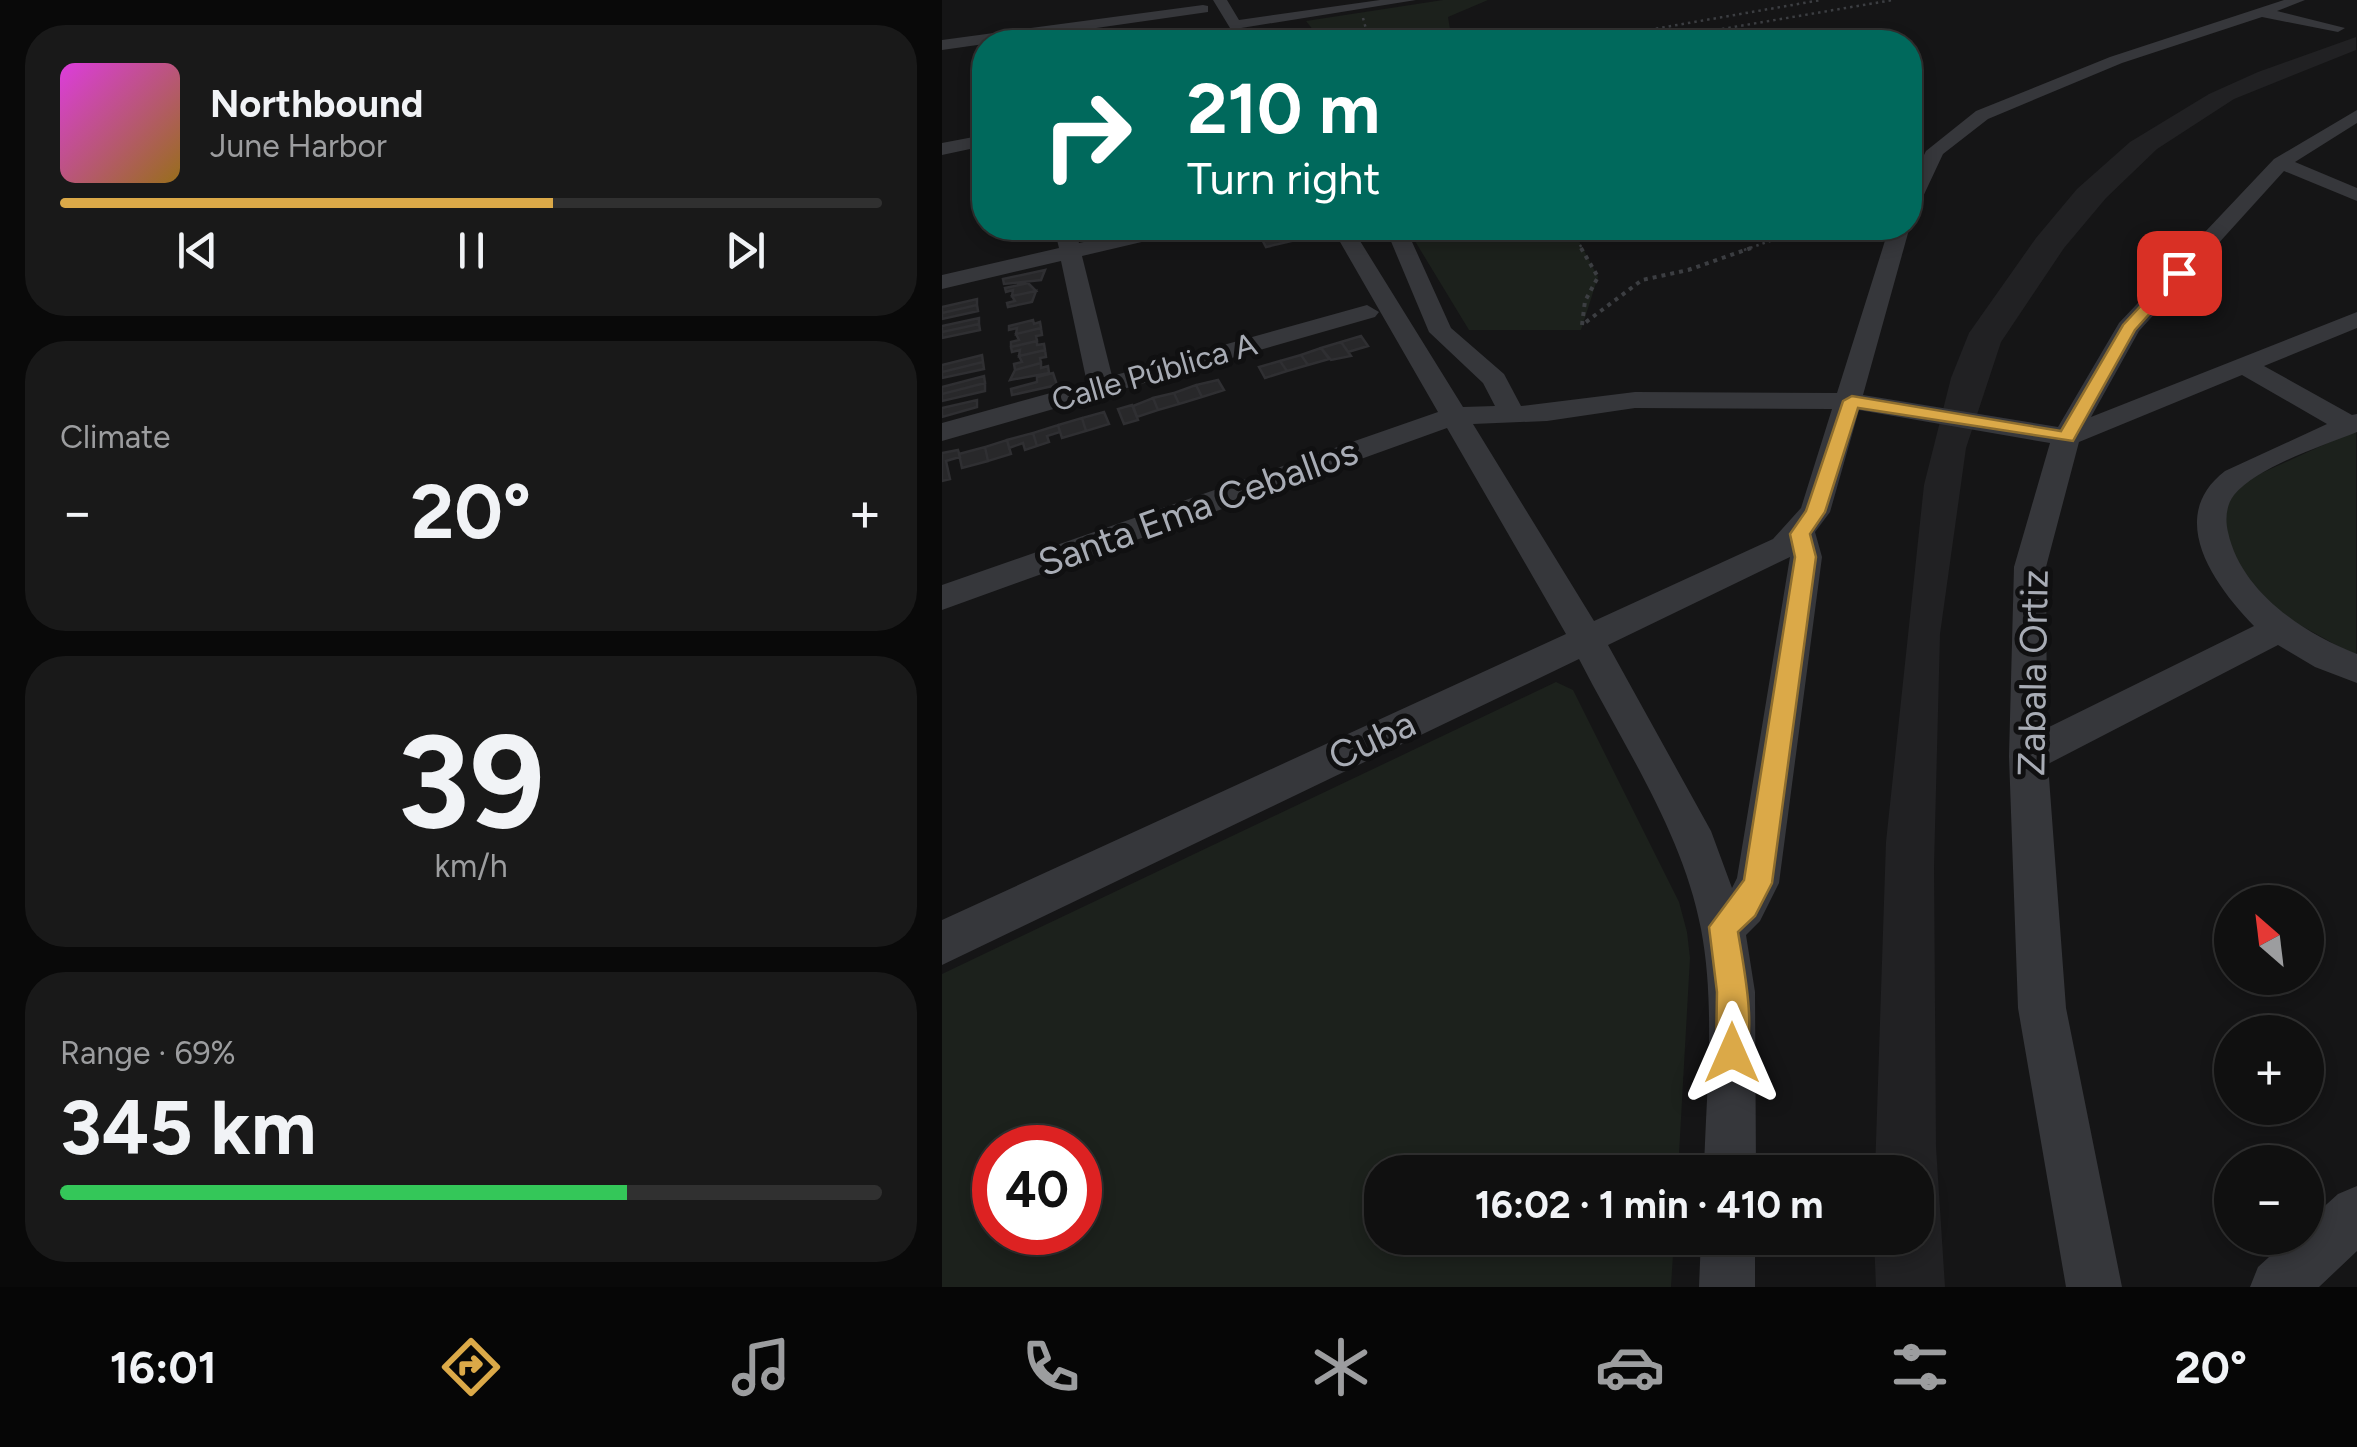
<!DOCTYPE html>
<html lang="en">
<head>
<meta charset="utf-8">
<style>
  body { margin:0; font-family:Figtree,sans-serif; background:#191919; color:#f1f3f6; height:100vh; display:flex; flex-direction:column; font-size:38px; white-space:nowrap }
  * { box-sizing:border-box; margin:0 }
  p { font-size:32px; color:#9c9d9f }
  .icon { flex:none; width:55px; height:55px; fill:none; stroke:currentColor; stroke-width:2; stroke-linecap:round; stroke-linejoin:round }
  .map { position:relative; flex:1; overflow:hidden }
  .panel { display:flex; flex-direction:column; gap:25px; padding:25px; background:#090909; width:942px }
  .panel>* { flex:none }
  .banner { position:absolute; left:30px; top:30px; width:950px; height:210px; border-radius:40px; box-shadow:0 5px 15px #0003,0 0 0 2px #303030; background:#00695c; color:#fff; overflow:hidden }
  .needle { width:65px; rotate:332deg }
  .controls { position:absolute; left:1272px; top:885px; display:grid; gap:20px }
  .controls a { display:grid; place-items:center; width:110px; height:110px; border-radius:50%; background:#101010; box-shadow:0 5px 15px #0003,0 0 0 2px #303030; font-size:50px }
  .speed { position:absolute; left:30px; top:1125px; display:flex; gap:20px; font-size:50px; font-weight:700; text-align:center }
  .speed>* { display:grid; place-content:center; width:130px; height:130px; border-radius:50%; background:#101010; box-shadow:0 5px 15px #0003,0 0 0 2px #303030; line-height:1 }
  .speed .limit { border:15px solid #d22; background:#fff; color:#111 }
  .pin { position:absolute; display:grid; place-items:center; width:85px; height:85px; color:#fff; margin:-42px; border-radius:20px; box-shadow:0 5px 15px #0006 }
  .me { position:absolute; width:110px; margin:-55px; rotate:0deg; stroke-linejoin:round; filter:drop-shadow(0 0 8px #0008) }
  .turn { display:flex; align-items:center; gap:35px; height:210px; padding:0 50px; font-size:45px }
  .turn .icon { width:130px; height:130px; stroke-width:2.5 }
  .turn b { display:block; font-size:70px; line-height:85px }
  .big { font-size:75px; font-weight:700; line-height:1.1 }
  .panel .tile { flex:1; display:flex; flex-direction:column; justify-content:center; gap:15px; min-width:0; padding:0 35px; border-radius:40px; background:#191919 }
  .panel .dial { align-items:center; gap:0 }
  .dial b { font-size:130px; line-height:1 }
  .song { display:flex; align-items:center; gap:30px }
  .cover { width:120px; height:120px; border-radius:15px; background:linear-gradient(135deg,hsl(300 70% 55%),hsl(40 70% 35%)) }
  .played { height:10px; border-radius:5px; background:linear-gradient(90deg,#dba948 60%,#303030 60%) }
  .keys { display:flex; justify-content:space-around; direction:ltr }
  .heat { display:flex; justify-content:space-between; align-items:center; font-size:55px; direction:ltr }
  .charge { height:15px; border-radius:8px; background:linear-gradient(90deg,#34c759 69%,#303030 0) }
  .trip { position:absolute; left:422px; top:1155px; width:570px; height:100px; border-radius:40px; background:#101010; box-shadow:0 5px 15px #0003,0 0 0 2px #303030; font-weight:700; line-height:100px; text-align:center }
  .tabs { display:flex; height:160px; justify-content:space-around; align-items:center; background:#060606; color:#9c9d9f }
  .tabs .icon { width:70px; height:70px }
  .tabs .selected { color:#dba948 }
  .tabs b { font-size:45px; color:#f1f3f6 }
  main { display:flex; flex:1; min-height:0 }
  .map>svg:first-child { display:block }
  .built { fill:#212123 }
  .green { fill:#1c211c; fill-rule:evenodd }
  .building { fill:#28282a; stroke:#2f2f32; stroke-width:2.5 }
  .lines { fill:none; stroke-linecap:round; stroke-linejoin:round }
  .path-far1 { stroke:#3c3e42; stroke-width:2.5; stroke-dasharray:2.5 4; stroke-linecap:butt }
  .path { stroke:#3c3e42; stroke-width:4; stroke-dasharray:4 5; stroke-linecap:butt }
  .minor { fill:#36373b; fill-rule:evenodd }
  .route { fill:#dba948; stroke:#8e6e2f; stroke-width:2.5 }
  .labels { text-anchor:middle; stroke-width:10; stroke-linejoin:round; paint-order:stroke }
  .far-street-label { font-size:32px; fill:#a8acb5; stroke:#101011 }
  .street-label { font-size:38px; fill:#a8acb5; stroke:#101011 }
</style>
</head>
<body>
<main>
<section class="panel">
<div class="tile">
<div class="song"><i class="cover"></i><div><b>Northbound</b><p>June Harbor</p></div></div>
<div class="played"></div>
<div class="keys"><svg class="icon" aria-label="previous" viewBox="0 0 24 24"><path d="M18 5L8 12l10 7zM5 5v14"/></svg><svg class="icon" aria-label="pause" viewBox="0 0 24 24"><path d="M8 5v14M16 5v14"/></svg><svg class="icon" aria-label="next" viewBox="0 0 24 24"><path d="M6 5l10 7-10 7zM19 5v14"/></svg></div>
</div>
<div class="tile"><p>Climate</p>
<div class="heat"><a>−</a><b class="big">20°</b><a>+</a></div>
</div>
<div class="tile dial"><b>39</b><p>km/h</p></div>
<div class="tile"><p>Range · 69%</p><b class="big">345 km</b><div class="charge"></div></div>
</section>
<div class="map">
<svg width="1415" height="1287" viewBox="0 0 1415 1287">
  <rect width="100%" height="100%" fill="#151516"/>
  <path class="built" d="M1414,37v13l-122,49 -77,50 -51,49 -42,50 -63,94 -35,106 -26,186 -6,232 2,281 9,140h-69l-2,-49h43v-66h-42l11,-330 38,-357 27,-107 18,-45 67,-95 41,-49 53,-47 79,-48 49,-22z"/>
  <path class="green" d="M501,0h45l-40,17 2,12 24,13h-198l42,-6 -12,-15z
    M465,228h165l26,49 -17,53h-112z
    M1414,430v226l-67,-37 -40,-35 -30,-55 12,-42z
    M614,682l17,8 106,212 8,30 3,26 -12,214h-296v66h292l-3,49h-729v-313zM52,1148h86v84h-86z"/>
  <path class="building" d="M314,228h32l8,12 -30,7z
    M103,270l-4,10 -37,4 -1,-5z
    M86,283l8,8 -24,5 1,-6 -7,2 -1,-4z
    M94,291l-4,11 -24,5 -1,-4 8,-2 -3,-5z
    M35,299v6l-35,8v-6z
    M35,305l1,6 -36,8v-6z
    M37,318v6l-37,8v-6z
    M91,320l1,4 6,-2 1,6 -25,6 1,-6 -8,2v-4z
    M37,324l1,6 -38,8v-6z
    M99,328l1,7 -6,1 1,5 -26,6v-5l8,-2 -3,-6z
    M419,336l7,10 -20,6 -7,-10z
    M95,341v4l7,-1 1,6 -26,6 1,-6 -8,2 -1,-5z
    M399,342l10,14 -20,4 -10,-12z
    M379,348l8,11 -21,6 -7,-10z
    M103,350l1,7 -6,1 1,5 -26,7 -1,-6 8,-2 -3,-6z
    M40,355l1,7 -41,10v-7z
    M359,355l7,10 -21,6 -7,-10z
    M338,361l7,10 -22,7 -6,-11z
    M41,362l1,7 -42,9v-6z
    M99,363v5l7,-2 1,7 -39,7 5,-10z
    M111,373l4,12 -45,10 -1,-6 26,-7v-5z
    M42,376l1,7 -43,11v-7z
    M276,380l6,10 -22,7 -6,-12z
    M43,383v8l-43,10v-7z
    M254,385l6,12 -23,7 -5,-11z
    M232,393l5,11 -21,6 -5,-12z
    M211,398l5,12 -21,7 -4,-11z
    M35,400v7l-35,10v-9z
    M190,405l6,15 -14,4 -6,-15z
    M162,412l5,12 -23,7 -4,-13z
    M140,418l4,13 -24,7 -4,-13z
    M116,425l2,7 -13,4 2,6 -12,4 -4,-13z
    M91,433l4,13 -12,4 -2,-7 -14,5 -2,-8z
    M65,440l4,14 -23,7 -3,-14z
    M43,447l3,14 -26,7 -3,-14z
    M16,450l2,7 -14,4 4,18 -8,2v-28z"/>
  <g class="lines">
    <path class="path-far1" d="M421,18l3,11 18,13
      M637,42l242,-42
      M703,42l248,-42
      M628,228l13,22
      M802,250l29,-10 71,-12"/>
    <path class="path" d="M639,248l17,29 -13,24 -3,24 60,-45 46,-10 63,-22"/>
    <path class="minor" d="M271,0h14l12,20 141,-20h36l-181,29 -5,-1z
      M1342,0h21l-28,11 68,17 -7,4 -76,-15 -140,46 -134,56 -45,35 -23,49 -10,6v-26l16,-32 50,-40 134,-54z
      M261,5l5,1v6l-266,38v-10z
      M1415,110v13l-62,39 62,26v13l-73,-30 -145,160 -48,86 266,-105v16l-93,38 88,49 5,-1v18c-35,14 -100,35 -123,63 -8,10 -9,25 -6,37 13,60 75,101 129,122v29l-42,-16 -37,-22 -230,119 18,244 56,279h-56l-48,-279 -9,-252 5,-189 36,-124 -191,-33 -29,102 -15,20 7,25 -43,326 -19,38 -14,14 9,57 1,180h-52c2,-80 12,-164 -3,-243 -18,-96 -78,-184 -122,-270l-637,306v-45l624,-286 -119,-206 -505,182v-25l496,-173 -106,-184h20l111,179 32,-1 -12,-23 -54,-51 -39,-93 -9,-11h21l6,5 43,95 53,46 17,32 114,-14 202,1 52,-165 21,-2 -47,169 195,32 61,-104 155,-164zM1300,375l85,49 -102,47c-60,46 -11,114 29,155l-207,102 -1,-161 33,-125zM693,408l197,1 -31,99 -28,31 -179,82 -121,-197 74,-3zM848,557l-53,321 -5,10 -21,-57 -103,-186z
      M42,135v11l-42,9v-12z
      M112,228h21l4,15 68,-15h36l-3,5 -98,23 30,120 255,-71 12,7 -4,5 -433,124v-18l145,-40 -26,-122 -119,28v-14l117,-27z
      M1415,1186v65l-38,36h-69l8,-20 32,-29h17v-16l31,-28z
      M759,1238h54v49h-56z"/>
  </g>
  <path class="route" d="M1232,270l12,3 -51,57 -62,111 -215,-33 -33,104 -15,22 6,23 -44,326 -17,33 -17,16c6,37 19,98 5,132l-11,5 -11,-5 -5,-11 1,-61 -8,-65 35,-47 51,-323 -5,-23 16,-23 37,-110 9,-5 209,35 62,-106z"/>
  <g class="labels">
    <g class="far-street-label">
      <text transform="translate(212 372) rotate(-16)" y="11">Calle Pública A</text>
    </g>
    <g class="street-label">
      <text transform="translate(256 507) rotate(-20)" y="13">Santa Ema Ceballos</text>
      <text transform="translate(1091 673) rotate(-89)" y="13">Zabala Ortiz</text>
      <text transform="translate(430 740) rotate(-25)" y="13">Cuba</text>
    </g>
  </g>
</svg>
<div class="controls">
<a><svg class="needle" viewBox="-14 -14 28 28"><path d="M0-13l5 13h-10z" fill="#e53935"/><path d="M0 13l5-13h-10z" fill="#9c9d9f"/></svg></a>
<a>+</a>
<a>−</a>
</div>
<div class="speed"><div class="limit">40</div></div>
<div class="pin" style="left:1237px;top:273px;background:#d93025"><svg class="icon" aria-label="arrive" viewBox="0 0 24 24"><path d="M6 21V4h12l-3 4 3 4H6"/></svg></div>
<svg class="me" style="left:790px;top:1053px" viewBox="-20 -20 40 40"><path d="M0-17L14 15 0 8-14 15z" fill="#dba948" stroke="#fff" stroke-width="4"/></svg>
<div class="trip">16:02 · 1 min · 410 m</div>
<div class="banner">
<div class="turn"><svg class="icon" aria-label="right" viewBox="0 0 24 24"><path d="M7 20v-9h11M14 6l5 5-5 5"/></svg><div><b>210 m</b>Turn right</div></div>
</div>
</div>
</main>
<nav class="tabs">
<b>16:01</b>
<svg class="icon selected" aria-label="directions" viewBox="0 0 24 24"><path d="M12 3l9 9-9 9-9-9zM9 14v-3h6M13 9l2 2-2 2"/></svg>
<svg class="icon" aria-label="music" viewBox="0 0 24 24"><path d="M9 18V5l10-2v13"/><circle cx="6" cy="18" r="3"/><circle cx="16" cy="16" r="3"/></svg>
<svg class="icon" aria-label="phone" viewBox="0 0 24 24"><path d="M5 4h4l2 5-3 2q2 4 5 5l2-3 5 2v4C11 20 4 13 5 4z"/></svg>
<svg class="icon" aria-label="climate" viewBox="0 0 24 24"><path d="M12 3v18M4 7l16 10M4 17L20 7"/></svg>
<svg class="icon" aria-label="car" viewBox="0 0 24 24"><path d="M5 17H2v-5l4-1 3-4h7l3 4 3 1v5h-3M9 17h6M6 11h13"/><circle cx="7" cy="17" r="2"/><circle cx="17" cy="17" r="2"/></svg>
<svg class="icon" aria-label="filters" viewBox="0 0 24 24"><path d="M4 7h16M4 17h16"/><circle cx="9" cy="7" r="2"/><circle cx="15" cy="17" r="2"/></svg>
<b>20°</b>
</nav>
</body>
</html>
